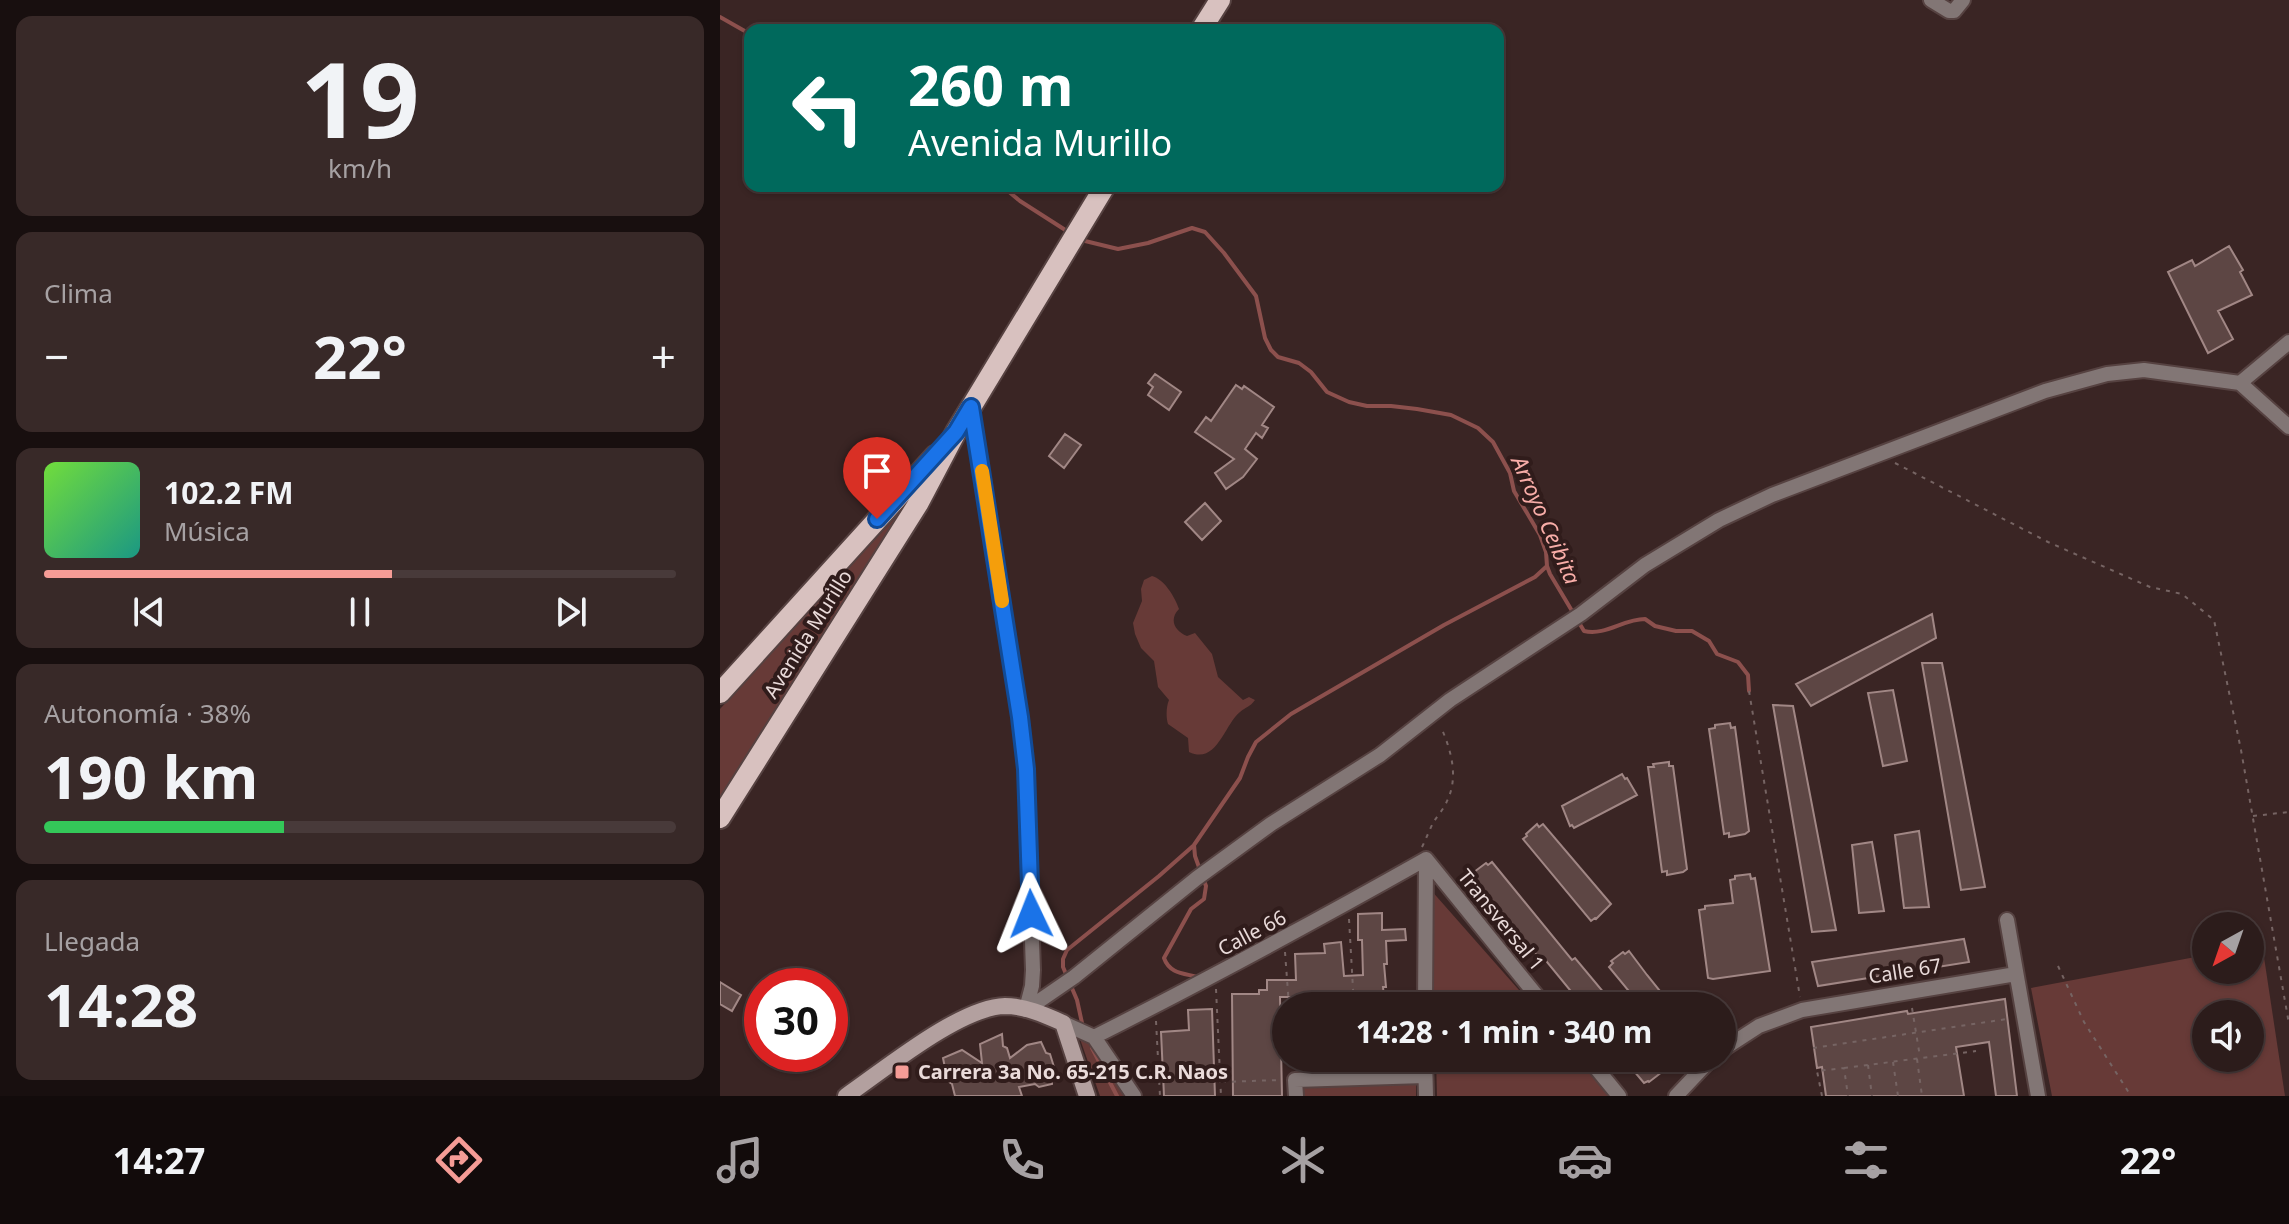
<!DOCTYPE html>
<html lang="es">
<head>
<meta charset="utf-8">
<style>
  body { margin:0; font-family:"Noto Sans",sans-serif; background:#382928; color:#f1f3f6; height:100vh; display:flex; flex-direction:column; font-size:30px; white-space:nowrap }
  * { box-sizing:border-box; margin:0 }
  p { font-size:26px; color:#a6a1a3 }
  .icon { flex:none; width:44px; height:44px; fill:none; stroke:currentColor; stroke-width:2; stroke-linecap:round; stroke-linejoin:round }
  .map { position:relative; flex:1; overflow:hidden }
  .side { display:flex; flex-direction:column; gap:16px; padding:16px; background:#180f0f; width:720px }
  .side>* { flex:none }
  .hud { position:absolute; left:24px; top:24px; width:760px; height:168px; border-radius:16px; box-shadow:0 2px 6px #0004,0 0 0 2px #483a3a; background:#00695c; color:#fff; overflow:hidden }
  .needle { width:52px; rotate:220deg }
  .controls { position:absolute; left:1472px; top:912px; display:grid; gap:16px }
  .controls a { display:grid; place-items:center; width:72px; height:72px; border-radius:50%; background:#2c1c1b; box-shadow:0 2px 6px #0004,0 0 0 2px #483a3a; font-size:40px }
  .speed { position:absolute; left:24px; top:968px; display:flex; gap:16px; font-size:40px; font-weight:700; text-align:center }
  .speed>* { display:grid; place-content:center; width:104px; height:104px; border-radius:50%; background:#2c1c1b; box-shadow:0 2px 6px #0004,0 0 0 2px #483a3a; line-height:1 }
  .speed .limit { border:12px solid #d22; background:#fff; color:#111 }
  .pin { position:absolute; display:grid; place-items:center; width:68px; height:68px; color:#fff; margin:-82px -34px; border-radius:50% 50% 50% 0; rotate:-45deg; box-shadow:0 0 8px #0007 }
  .pin .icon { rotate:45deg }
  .me { position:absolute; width:88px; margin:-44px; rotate:358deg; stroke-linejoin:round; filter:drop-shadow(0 0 6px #0008) }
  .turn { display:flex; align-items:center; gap:28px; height:168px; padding:0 32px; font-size:36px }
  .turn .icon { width:104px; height:104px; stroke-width:2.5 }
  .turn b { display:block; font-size:56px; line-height:68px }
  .big { font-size:60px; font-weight:700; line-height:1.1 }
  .side .tile { flex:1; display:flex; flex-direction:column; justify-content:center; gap:12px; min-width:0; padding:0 28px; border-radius:16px; background:#382928 }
  .side .dial { align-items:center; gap:0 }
  .dial b { font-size:104px; line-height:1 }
  .song { display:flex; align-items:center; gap:24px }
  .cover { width:96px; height:96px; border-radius:12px; background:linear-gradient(135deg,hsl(100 70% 55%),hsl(170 70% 35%)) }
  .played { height:8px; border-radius:4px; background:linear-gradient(90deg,#f59c96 55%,#483a3a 55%) }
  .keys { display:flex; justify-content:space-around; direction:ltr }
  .heat { display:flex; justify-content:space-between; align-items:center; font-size:44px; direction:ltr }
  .charge { height:12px; border-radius:6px; background:linear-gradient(90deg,#34c759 38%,#483a3a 0) }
  .trip { position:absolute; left:552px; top:992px; width:464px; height:80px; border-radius:40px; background:#2c1c1b; box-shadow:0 2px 6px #0004,0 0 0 2px #483a3a; font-weight:700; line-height:80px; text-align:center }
  .menu { display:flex; height:128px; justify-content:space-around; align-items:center; background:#120b0b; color:#a6a1a3 }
  .menu .icon { width:56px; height:56px }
  .menu .current { color:#f59c96 }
  .menu b { font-size:36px; color:#f1f3f6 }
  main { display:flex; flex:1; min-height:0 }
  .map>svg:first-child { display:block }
  .green { fill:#673a37; fill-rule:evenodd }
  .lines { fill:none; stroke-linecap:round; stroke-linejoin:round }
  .stream { stroke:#8c504d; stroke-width:4 }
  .building { fill:#5d4644; stroke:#a18785; stroke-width:2 }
  .street-casing { stroke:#564241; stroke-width:18 }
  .secondary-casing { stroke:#564241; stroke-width:20 }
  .primary-casing { stroke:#564241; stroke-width:24 }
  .path { stroke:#766463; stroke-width:2; stroke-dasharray:4 6; stroke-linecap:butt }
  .street { stroke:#827675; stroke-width:14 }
  .secondary { stroke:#b3a09f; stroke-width:16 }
  .primary { stroke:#d8c1bf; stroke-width:20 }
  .route-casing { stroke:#114b97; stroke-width:20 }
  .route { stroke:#1a73e8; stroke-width:14 }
  .slow { stroke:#f59e0b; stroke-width:14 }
  .poi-dot { fill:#f59c96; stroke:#301c1b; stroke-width:3 }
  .labels { text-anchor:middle; stroke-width:8; stroke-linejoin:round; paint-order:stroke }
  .street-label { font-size:20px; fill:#eadbda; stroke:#301c1b }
  .poi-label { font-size:20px; font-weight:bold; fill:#eadbda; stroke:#301c1b; text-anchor:start }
  .water-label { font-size:22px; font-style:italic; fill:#f8ada8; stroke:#301c1b }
</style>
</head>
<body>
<main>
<section class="side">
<div class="tile dial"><b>19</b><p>km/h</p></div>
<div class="tile"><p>Clima</p>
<div class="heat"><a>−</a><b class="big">22°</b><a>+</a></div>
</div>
<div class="tile">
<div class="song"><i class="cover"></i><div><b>102.2 FM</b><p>Música</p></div></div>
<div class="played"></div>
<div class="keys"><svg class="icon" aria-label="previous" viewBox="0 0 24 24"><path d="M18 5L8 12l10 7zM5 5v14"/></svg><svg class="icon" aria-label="pause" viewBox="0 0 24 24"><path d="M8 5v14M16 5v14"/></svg><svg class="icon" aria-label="next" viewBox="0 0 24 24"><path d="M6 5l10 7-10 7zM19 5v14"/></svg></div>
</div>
<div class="tile"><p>Autonomía · 38%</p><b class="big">190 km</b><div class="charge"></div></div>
<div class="tile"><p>Llegada</p><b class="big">14:28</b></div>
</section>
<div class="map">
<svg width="1569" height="1096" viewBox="0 0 1569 1096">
  <rect width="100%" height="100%" fill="#3a2524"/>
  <path class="green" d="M192,499l-192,304v-94z
    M432,576c12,3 23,21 27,33 -10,10 -5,22 8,27l8,-3 17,21 6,23 25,23 6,-3 6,3c-5,7 -9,7 -15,12 -16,13 -23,53 -51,40l-1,-14 -20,-14c-2,-6 -2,-17 1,-24l-11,-13 -4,-26 -13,-13 -6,-14 -2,-11 9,-22 -1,-12 3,-9z
    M710,889l103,117h-99z
    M1542,944l23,152h-233l-21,-108 175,-33v15h44v-24zM1486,1014h44v44h-44z
    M360,1039h14l36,57h-30z
    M716,1058h143l33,38h-175z
    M696,1081v15h-114l-1,-9z"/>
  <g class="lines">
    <path class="stream" d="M0,17l30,17
      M282,186l18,15 50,32
      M361,240l37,9 30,-6 44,-15 13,4 19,21 32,43 9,42 6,12 7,7 21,6 12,9 16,20 22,10 18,4h24l26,3 34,6 27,13 15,14 17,31 4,18 26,44 6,17 1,14 3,8 34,57c22,5 39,-12 61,-12l10,7 21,5h16l17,10 8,13 21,8 10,13 1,16
      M480,870l-5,-14 -1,-11 46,-67 8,-21 8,-15 35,-28 153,-89 91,-48 12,-11
      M481,978c-15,-5 -31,-3 -37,-20l27,-49 13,-10 2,-13 -3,-8
      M362,1023l-5,-23 -14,-33v-8l4,-9 92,-74 34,-30
      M372,1048l25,48"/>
  </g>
  <path class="building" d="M1509,246l14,24 -3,2 12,23 -34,16 15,28 -25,14 -40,-81 24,-12 3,6z
    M435,374l26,18 -12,18 -21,-15 5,-8 -5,-4z
    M516,385l6,4 2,-3 30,21 -12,18 6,3 -6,10 -6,-5 -11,16 12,10 -14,18 -17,12 -11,-16 19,-14 -39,-27 11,-15 5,4z
    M345,434l16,11 -17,23 -15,-12z
    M485,503l16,18 -19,19 -17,-18z
    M1212,614l4,24 -125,68 -15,-22z
    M1202,663h20l43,224 -24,3z
    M1173,690l14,71 -24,5 -15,-73z
    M1053,705l20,1 43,224 -24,2z
    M1010,723l1,5 4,-1 14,104 -4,3 -16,3v-4l-5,1 -15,-105 6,-1v-3z
    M949,762v4h4l14,103 -4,3 -16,3v-4l-5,1 -14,-105h6l-1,-3z
    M902,774l3,5 2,-1 10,17 -63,33 -2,-3 -2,1 -8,-20z
    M817,824l2,3 4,-3 68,80 -15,15 -1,-1 -4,3 -68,-82 4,-3 -1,-2z
    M1199,831l10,76 -25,1 -9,-73z
    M1152,842l12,69 -25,2 -7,-68z
    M772,862l80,98 3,-2 40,48h-32l-40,-49 -3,2 -68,-81 4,-4 -2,-2 12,-9 2,2z
    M1030,874l1,5 4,-1 15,93 -57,8 -5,-1 -9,-68 6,-1v-3l28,-3 -3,-23 5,-1v-3z
    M662,913v17l23,-1 1,11 -20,1 1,23h-3l2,23h-3l2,19h-87l-1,-9h-17l2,99h-49l-1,-102h27v-4h8v-10h29l-1,-26 30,-1 -1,-9 17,-2 3,34 19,-1 -1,-35h-4v-26z
    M1244,939l5,23 -151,24 -6,-24z
    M909,951l18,24 25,31h-51l12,-10 -24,-29 4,-4 -2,-2 12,-9 2,2z
    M0,982l21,13 -9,16 -12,-7z
    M1285,999l12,97h-21l-7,-54 -33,5 8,49h-138l-4,-29 -5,1 -6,-41 96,-16 1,3z
    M492,1009l3,87h-51l-3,-64 28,-2 -1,-20z
    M282,1034l1,12 4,2 3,10 17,-13 14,-3 5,11 4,1 4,13 -2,3 3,8 -3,2v4l-13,3 -4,-3 -16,3 3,9h-67l-3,-12 -6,-4 -5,-8 4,-4 -2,-10 19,-8 20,13 -2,-19z
    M581,1058h48v10l-48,2z
    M903,1058h33l8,9 -3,3 1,2 -13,10 -1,-1 -4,2z"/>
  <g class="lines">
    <g class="street-casing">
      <path id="street" d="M1211,0l18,11h5l9,-11
        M1520,383l49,-41
        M251,407l49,310 6,52 7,201 -1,16 -6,23
        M706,859l119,147
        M1287,920l31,176
        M705,1006l1,-147
        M306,1010l48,-33 123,-99 74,-54 109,-69 70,-55 131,-86 64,-49 74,-45 53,-25 273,-104 62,-17 37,-4 96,13 49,44
        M343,1023l31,14 40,59
        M374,1037c113,-57 222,-116 332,-178
        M1002,1050l37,-24 43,-16 214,-36
        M705,1058l1,38
        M868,1058l31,38
        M576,1096l-1,-16 130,-4
        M956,1096l36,-38"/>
    </g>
    <g class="secondary-casing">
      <path id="secondary" d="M126,1096c38,-26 114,-89 159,-90 20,0 40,9 58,17l24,73"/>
    </g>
    <g class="primary-casing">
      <path id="primary" d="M481,30l19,-30
        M0,693l215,-237
        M0,818l198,-314 38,-72 149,-246"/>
    </g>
    <path class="path" d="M1175,463l153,79 102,45 32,7 32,26 27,130 48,274
      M1029,691l51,306
      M1533,816l36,-4
      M702,847c4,-8 7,-16 11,-24 4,-7 11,-14 14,-22 12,-24 4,-51 -6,-74
      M629,919l5,87
      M565,952l4,54
      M1338,966l26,56 47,74
      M496,989l5,107
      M1192,1008l8,49
      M436,1021l4,75
      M1093,1048l194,-29
      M1197,1059l5,37
      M1173,1062l5,34
      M1148,1065l4,31
      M1124,1068l132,-17
      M502,1082l58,-2
      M1102,1096l-5,-25 27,-3 4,28"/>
    <use href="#street" class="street"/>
    <use href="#secondary" class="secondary"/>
    <use href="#primary" class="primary"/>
  </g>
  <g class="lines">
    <g class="route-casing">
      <path id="route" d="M157,519l79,-87 15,-25 49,310 6,52 5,145"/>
    </g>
    <use href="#route" class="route"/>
    <path class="slow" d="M262,471l20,130"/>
  </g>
  <rect class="poi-dot" x="174" y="1064" width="16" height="16" rx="4"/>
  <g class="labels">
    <g class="street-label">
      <text transform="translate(88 634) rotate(-58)" y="7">Avenida Murillo</text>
      <text transform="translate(781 920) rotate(51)" y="7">Transversal 1</text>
      <text transform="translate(532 933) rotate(-28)" y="7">Calle 66</text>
      <text transform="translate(1185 971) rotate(-9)" y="7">Calle 67</text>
    </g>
    <g class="poi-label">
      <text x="198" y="1079">Carrera 3a No. 65-215 C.R. Naos</text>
    </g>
    <g class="water-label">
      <text transform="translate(826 520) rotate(66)" y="8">Arroyo Ceibita</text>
    </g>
  </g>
</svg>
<div class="controls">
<a><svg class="needle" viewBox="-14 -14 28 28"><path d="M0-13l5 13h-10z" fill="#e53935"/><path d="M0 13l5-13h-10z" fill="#a6a1a3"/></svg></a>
<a><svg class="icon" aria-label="sound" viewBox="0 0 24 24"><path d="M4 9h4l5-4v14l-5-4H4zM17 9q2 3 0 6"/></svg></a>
</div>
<div class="speed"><div class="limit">30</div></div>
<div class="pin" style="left:157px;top:519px;background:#d93025"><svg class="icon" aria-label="arrive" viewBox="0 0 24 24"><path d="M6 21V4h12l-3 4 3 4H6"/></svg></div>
<svg class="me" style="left:311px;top:914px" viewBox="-20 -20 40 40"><path d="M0-17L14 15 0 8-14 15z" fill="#1a73e8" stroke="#fff" stroke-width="4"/></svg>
<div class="trip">14:28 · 1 min · 340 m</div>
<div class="hud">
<div class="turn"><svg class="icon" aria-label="left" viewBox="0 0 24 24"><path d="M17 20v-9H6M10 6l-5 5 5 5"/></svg><div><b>260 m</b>Avenida Murillo</div></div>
</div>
</div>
</main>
<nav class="menu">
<b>14:27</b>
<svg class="icon current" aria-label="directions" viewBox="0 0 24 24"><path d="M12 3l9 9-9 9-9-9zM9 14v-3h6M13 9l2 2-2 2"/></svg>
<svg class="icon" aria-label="music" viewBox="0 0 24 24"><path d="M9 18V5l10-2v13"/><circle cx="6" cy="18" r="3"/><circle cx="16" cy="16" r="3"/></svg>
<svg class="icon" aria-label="phone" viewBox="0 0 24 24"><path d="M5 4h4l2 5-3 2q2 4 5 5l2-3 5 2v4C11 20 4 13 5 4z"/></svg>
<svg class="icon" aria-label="climate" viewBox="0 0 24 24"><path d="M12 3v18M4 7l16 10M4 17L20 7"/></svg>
<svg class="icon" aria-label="car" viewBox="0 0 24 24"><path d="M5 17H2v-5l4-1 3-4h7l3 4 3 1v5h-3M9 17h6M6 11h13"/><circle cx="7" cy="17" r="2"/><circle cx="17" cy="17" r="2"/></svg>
<svg class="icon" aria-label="filters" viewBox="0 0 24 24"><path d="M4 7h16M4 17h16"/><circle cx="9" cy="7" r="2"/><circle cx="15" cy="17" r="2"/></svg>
<b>22°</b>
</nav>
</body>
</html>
